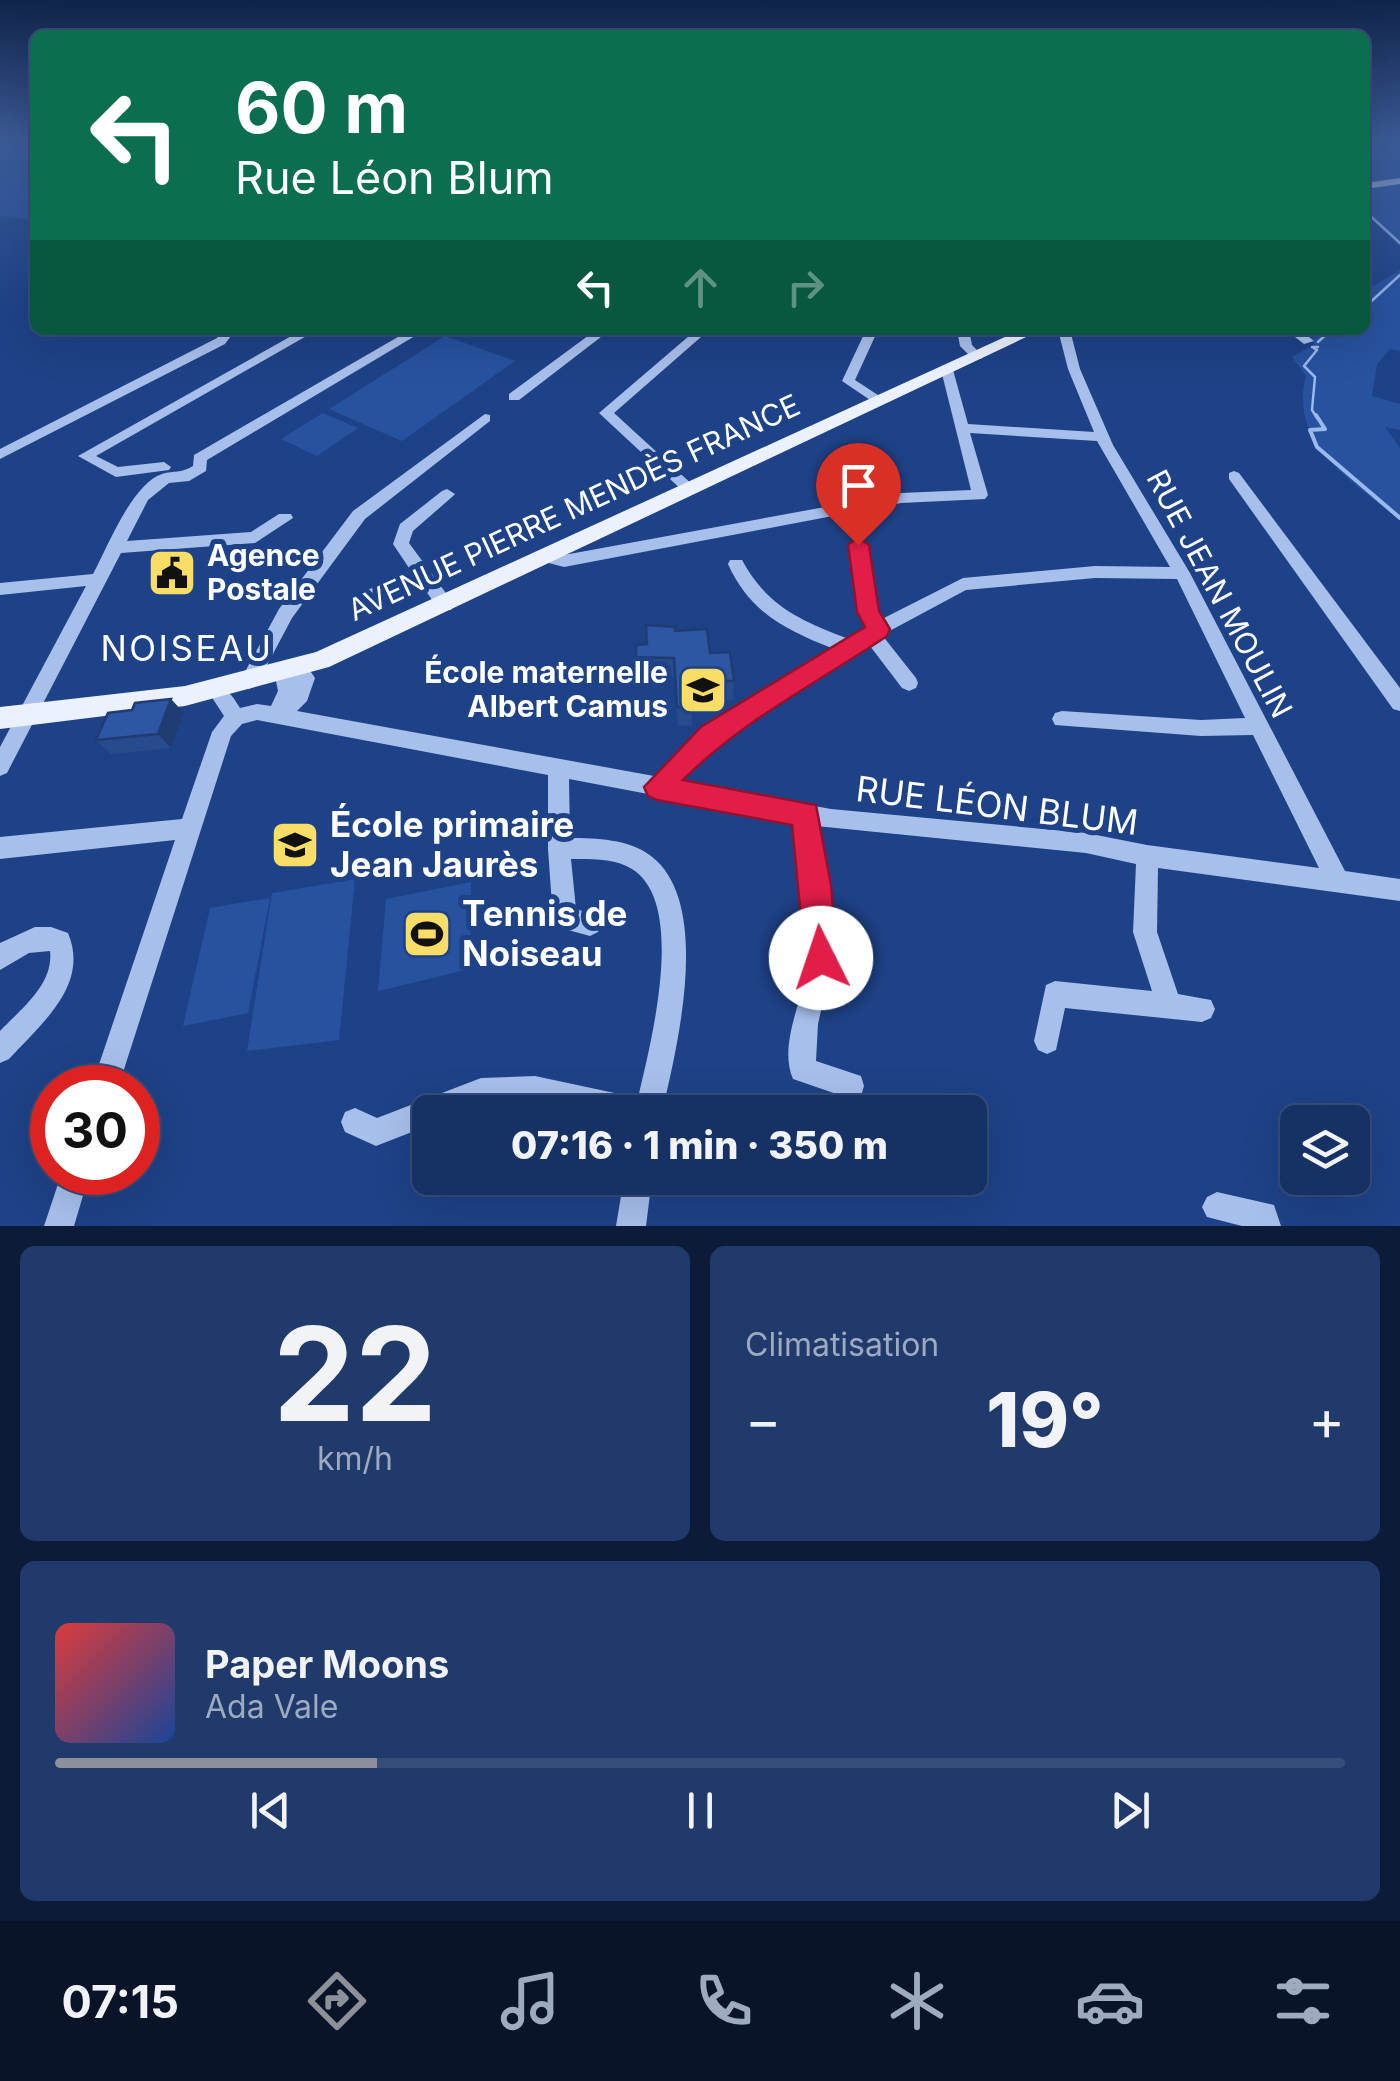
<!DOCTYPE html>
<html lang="fr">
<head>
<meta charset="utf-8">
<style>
  body { margin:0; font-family:Inter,sans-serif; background:#1f3a6b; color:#f1f3f6; height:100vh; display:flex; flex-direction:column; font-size:38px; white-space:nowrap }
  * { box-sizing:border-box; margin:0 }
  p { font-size:32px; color:#9eaabf }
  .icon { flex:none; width:55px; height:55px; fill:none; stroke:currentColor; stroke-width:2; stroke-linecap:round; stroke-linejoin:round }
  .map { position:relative; height:1226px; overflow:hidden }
  .details { display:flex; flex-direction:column; gap:20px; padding:20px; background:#0c1c38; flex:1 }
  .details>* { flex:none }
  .top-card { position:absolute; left:30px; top:30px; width:1340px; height:305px; border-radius:15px; box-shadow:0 10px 40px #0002,0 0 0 2px #354d79; background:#0b6e4f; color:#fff; overflow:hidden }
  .controls { position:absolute; left:1280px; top:1105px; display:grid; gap:20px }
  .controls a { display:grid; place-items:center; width:90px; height:90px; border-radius:15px; background:#163265; box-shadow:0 10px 40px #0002,0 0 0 2px #354d79; font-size:50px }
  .speed { position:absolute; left:30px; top:1065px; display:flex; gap:20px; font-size:50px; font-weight:700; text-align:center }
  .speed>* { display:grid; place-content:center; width:130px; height:130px; border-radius:50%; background:#163265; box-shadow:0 10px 40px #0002,0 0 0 2px #354d79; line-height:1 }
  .speed .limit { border:15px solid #d22; background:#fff; color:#111 }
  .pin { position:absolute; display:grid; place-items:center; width:85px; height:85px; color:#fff; margin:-102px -42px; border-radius:50% 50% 50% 0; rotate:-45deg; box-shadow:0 0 10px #0007 }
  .pin .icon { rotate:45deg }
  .me { position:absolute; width:110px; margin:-55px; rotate:356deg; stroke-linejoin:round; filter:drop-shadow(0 0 8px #0008) }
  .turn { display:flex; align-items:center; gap:35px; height:210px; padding:0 40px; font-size:45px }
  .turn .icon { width:130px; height:130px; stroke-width:2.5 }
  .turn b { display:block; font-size:70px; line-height:85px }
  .lanes { display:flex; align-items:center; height:95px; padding:0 40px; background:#0003; justify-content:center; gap:50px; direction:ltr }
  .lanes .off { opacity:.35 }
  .big { font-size:75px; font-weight:800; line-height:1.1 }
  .details .tile { flex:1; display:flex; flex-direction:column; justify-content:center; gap:15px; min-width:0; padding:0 35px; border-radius:15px; background:#1f3a6b }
  .details .dial { align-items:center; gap:0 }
  .dial b { font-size:130px; line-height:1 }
  .song { display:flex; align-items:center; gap:30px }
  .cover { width:120px; height:120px; border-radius:15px; background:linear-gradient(135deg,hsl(0 70% 55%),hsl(220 70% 35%)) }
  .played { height:10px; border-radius:5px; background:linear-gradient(90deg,#8c9099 25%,#354d79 25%) }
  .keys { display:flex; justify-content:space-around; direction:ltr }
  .heat { display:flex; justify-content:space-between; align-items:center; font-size:55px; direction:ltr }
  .details .tiles { flex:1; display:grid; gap:20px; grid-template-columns:1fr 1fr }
  .tile:last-child { grid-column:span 2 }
  .trip { position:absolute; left:412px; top:1095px; width:575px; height:100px; border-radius:15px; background:#163265; box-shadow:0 10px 40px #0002,0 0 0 2px #354d79; font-weight:800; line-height:100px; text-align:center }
  .dock { display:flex; height:160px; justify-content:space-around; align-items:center; background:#091428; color:#9eaabf }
  .dock .icon { width:70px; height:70px }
  .dock .on { color:#8c9099 }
  .dock b { font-size:45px; color:#f1f3f6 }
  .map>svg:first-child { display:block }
  .green { fill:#27529f }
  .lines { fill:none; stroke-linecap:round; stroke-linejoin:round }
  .stream-far1 { stroke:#9ab9ec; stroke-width:2.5 }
  .stream { stroke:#9ab9ec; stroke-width:4 }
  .minor { fill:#a7bfeb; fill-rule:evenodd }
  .major { fill:#ebf1fe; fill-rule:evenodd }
  .wall { fill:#274b8d }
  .shaded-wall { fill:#203d73 }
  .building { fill:#2d57a4; stroke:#203d73; stroke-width:2.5 }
  .route { fill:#e11d48; stroke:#92132f; stroke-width:2.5 }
  .labels { text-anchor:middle; stroke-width:10; stroke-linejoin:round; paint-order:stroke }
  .street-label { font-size:30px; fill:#fff; stroke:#1e4287 }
  .poi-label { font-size:30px; font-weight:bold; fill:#fff; stroke:#1e4287; text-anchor:start }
  .quarter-label { font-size:35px; letter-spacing:2.5px; fill:#fff; stroke:#1e4287 }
  .near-street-label { font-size:35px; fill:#fff; stroke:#1e4287 }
  .near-poi-label { font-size:35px; font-weight:bold; fill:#fff; stroke:#1e4287; text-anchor:start }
</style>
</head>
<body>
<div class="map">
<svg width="1400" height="1226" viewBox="0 0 1400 1226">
  <rect width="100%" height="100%" fill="#1e4287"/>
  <path class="green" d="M0,139h35v81l-35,-4z
    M1365,139h35v108l-35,-34z
    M1400,270v81l-10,-2 -13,15 -5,32 28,8v26l-15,-3 15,21v73c-47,-41 -112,-75 -94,-145l-14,-19 22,-12 -1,-6 12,-9h40v-39z
    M445,336l70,25 -113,80 -73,-32z
    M323,413l35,15 -41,28 -36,-17z
    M355,879l-16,161 -92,11 25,-158z
    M471,882l-1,87 -92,22 8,-92z
    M270,898l-22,115 -65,13 27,-118z"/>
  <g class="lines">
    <path class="stream-far1" d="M1365,211l35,32
      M1365,307l35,-32
      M1318,342l13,-12
      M1317,418l-5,-8 3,-33 -11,-11 13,-16 -5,-3h6"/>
    <path class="stream" d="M1316,415l9,14 -15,1 7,17 83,71"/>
    <path class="minor" d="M223,330l10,3 -8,11 -225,115v-10l217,-111z
      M302,330h15l-221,126 22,11 46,-5 7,5 -2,3 -53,7 -38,-21z
      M410,330h15l-218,130 -1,11 -17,10 -20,2 -21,17 -21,41 124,-9 28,-18h12l2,4 -38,25 -134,10 -114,220 -7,3v-29l86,-161 -86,9v-12l93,-9c15,-28 39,-90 69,-100 13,-4 18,0 31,-8l1,-11z
      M596,330h14l-91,70h-10v-6z
      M696,330h13l-95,83 81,74 3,3 -8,5 -5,-2 -86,-80z
      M866,330h12l-23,50 29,19 2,3 -7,4 -37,-25z
      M957,330h12l3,15 11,11 -2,3h-8l-13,-13z
      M1058,330h12l10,39 33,76 77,128 155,298 55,8v22l-242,-33 -1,64 21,62 33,6 4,9 -4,9 -9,4 -137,-14 -9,42 -9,4 -9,-4 -4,-9 12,-56 9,-4 97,10 -19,-59 3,-68 -50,-11 -270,-27v11l11,48 6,73 -15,66 -2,37 45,15 3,10 -3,10 -10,3 -58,-20c-16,-37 14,-86 16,-123 1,-23 -1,-49 -5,-72 -3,-21 -10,-40 -9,-62l-226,-43 1,59c26,0 59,1 81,18 62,47 26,192 11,256h-83l-44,-10 -54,2 -20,8h-31v13l-54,21 -31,-14 -4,-10 4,-10 10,-4 22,10 104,-40 54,-2 103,22c12,-53 50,-194 -6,-229 -17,-11 -42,-10 -61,-10l5,50 22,7 4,8 -4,8 -8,4 -33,-9 -4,-8 -5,-70v-74l-291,-55 -15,4 -11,12 -113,352h-27l84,-248 -175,19v-22l182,-18 30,-87 12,-16 -13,-20 3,-6c14,-4 19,7 26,18l17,-4 14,2 7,-15 -4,-20 2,-5 7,-3 7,3 8,-5 7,2 10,15 -8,23 -10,10 357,65c28,-27 56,-56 91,-76 30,-17 62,-29 89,-51 -48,-19 -84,-36 -106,-85l2,-4h12c25,46 57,60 104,78l22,-12 -9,-14 -8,-67 8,-6 8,6 10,66 5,8 81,-41 132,-12 75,1 -73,-126 -127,-8 18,62 -3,4 -84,4 -337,64 -23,-6 -2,-4 8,-6 17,4 337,-62 70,-3 -30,-120 6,-4 6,4 15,54 126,8 -26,-63zM1095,578l82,1 68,139 -44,2 -139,-9 -7,2 -3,6 3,6 146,11 52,-1 66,133 -172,-23 -61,-12 -255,-24 -154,-28 40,-40 39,-28 77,-42 34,-29 35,46 7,3 7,-3 2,-5 -2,-5 -34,-43 84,-45z
      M1286,330h14l14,11 -10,3z
      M485,414l5,1v6l-125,98 -73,99 -36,68 -7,3 -7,-3 -2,-5 39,-72 74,-98z
      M1234,471l5,2 161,215v23l-7,-2 -164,-230v-6z
      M447,489l8,5 -3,3 -39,34 -4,12 42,57 3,5 -3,5h-12l-20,-29 -51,24h-12l-3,-5 3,-5 55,-24 -18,-27 7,-20 42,-33z
      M35,927h16l17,6c22,52 -27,91 -59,126l-9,4v-32c21,-22 54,-47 50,-80l-21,2 -29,17v-27z
      M62,1172h28l-16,54h-30z
      M624,1178h28l-6,48h-30z
      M1217,1192l57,13 7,21h-39l-35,-9 -5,-10 5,-10z"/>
    <path class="major" d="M1400,178v6l-35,5v-6z
      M1020,330h21l-712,337 -144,39 -185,23v-22l185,-21 131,-34z"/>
  </g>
  <path class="wall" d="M675,631l35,22 24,28 -1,19h-42l1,25 -14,1 -4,-49 -36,-1 -2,-31 11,-1z
    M184,713l-13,35 -60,6 -15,-14z"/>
  <path class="shaded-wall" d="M171,699l13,14 -13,35 -13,-14z"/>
  <path class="building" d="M646,625l29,2v4l32,-2 3,24 20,-1 4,29h-44l2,25 -15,1 -3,-49 -38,-1v-12l11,-1z
    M171,699l-13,35 -62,6 12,-27 24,-3 3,-7z"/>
  <linearGradient id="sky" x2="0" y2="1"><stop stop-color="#10244a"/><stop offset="0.45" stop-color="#3b5a96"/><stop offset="1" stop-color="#3b5a96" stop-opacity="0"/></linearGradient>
  <rect width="1400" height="310" fill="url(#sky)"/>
  <path class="route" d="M858,537l11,8 10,66 11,18 -3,7c-70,47 -144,84 -204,144l133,25 15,80 6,73 -5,11 -11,4 -11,-4 -5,-11 -13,-133 -135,-25 -9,-4 -4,-9 57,-60 164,-100 -8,-15 -9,-67z"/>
  <defs>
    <g id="civic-square" transform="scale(2.5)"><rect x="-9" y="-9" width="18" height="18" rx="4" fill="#fadd66" stroke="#1e4287"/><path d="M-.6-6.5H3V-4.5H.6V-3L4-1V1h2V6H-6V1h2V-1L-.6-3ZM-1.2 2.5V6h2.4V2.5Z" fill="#111"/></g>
    <g id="school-square" transform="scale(2.5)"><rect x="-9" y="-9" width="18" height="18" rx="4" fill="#fadd66" stroke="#1e4287"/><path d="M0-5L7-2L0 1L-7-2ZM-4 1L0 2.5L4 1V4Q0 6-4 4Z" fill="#111"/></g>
    <g id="stadium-square" transform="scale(2.5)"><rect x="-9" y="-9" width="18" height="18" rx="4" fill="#fadd66" stroke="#1e4287"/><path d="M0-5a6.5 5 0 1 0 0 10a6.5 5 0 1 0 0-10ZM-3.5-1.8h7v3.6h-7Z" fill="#111"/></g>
  </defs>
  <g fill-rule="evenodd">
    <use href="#civic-square" x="172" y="573"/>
    <use href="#school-square" x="703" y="690"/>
    <use href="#school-square" x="295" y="845"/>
    <use href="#stadium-square" x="427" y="934"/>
  </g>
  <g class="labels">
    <g class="street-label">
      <text transform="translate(574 508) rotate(-25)" y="10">AVENUE PIERRE MENDÈS FRANCE</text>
      <text transform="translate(1219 594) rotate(62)" y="10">RUE JEAN MOULIN</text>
    </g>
    <g class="poi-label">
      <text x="207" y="566">Agence<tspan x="207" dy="34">Postale</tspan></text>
      <text x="668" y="683" text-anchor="end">École maternelle<tspan x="668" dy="34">Albert Camus</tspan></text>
    </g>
    <g class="quarter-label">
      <text x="187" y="661">NOISEAU</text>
    </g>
    <g class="near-street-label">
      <text transform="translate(997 806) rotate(7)" y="12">RUE LÉON BLUM</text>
    </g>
    <g class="near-poi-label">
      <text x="330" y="837">École primaire<tspan x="330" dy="40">Jean Jaurès</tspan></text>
      <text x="462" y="926">Tennis de<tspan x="462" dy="40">Noiseau</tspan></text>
    </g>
  </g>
</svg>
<div class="controls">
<a><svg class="icon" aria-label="layers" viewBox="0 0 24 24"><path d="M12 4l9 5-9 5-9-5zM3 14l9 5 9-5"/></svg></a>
</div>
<div class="speed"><div class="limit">30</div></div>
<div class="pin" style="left:858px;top:545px;background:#d93025"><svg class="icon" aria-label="arrive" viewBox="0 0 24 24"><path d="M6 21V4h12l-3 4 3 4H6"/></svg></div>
<svg class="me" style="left:821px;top:958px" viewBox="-20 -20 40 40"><circle r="19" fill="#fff"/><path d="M0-13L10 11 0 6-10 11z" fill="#e11d48"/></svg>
<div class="trip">07:16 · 1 min · 350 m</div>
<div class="top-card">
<div class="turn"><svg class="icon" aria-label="left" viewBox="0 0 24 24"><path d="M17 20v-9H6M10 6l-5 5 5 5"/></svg><div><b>60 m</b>Rue Léon Blum</div></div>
<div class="lanes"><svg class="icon" aria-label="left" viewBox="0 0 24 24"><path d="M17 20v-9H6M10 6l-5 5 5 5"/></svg><svg class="icon off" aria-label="ahead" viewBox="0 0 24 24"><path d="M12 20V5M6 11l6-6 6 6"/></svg><svg class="icon off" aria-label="right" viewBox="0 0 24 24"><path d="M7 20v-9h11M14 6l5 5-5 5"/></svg></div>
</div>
</div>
<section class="details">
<div class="tiles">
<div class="tile dial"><b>22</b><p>km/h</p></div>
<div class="tile"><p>Climatisation</p>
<div class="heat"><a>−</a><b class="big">19°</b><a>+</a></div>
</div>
<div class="tile">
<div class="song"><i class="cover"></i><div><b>Paper Moons</b><p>Ada Vale</p></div></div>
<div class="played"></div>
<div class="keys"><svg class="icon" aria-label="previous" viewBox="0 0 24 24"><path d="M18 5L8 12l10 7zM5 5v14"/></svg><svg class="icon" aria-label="pause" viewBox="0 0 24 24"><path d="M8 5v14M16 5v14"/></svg><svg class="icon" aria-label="next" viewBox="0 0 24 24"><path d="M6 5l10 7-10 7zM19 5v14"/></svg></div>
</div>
</div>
</section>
<nav class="dock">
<b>07:15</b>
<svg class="icon on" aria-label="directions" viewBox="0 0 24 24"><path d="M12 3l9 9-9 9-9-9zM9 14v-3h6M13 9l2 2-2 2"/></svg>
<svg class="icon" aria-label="music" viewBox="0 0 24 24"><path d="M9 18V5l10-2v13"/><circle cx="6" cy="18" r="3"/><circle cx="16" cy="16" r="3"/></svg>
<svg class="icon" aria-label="phone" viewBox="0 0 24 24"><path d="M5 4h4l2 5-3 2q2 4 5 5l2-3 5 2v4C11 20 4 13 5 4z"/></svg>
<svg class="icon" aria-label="climate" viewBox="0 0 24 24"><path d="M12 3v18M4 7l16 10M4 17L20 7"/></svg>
<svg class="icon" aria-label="car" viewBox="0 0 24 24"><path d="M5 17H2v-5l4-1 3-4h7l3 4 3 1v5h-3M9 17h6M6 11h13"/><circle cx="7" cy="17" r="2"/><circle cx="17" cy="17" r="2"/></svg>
<svg class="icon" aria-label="filters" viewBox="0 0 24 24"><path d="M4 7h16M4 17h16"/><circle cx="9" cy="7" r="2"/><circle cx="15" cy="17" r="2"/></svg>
</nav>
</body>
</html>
